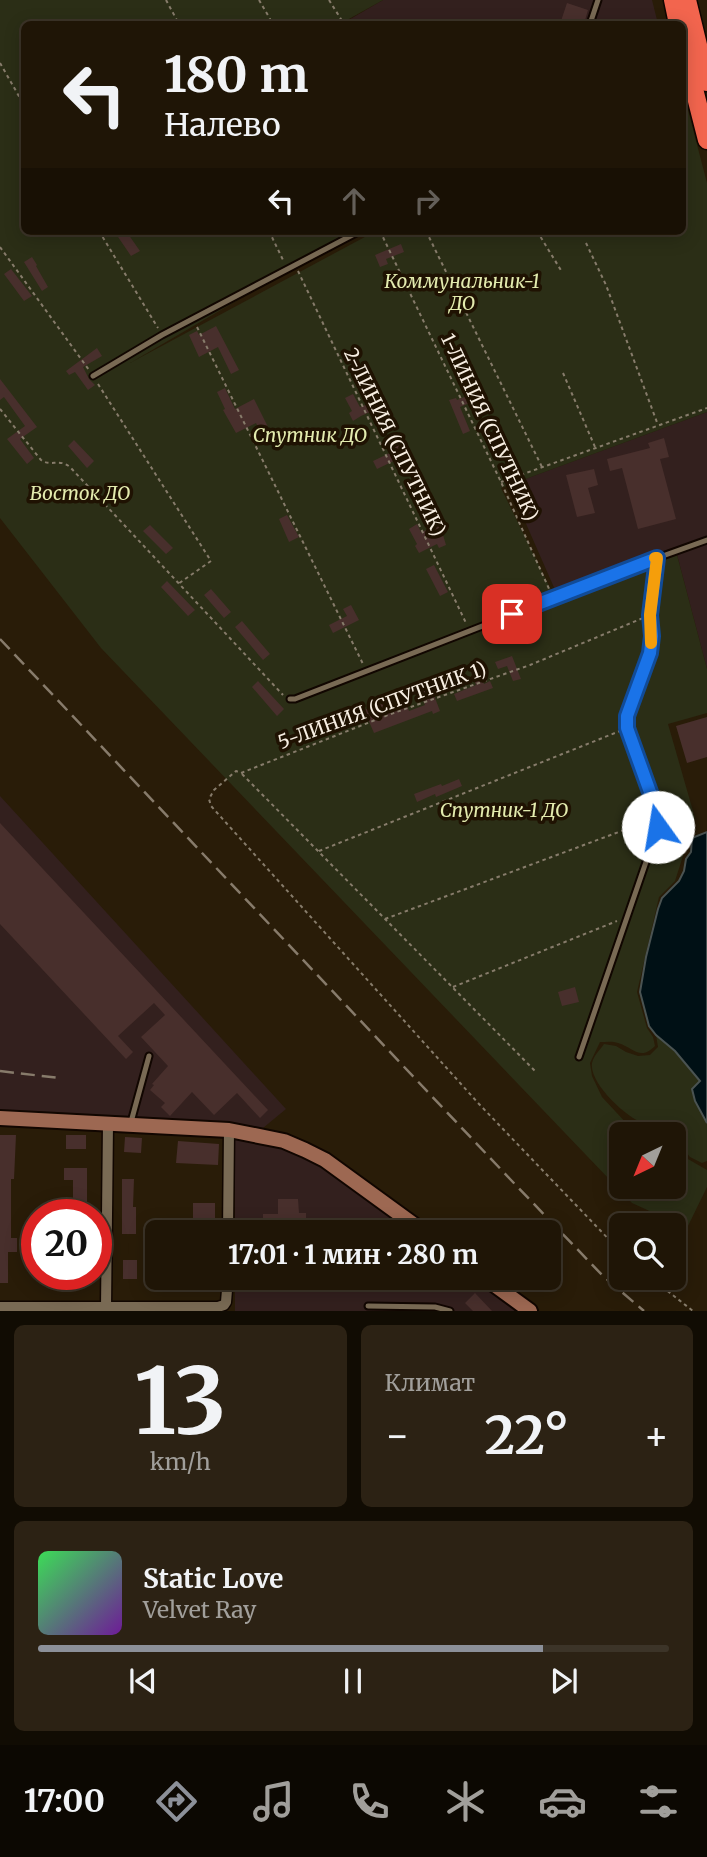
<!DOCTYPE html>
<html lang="ru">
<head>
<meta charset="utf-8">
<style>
  body { margin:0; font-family:Merriweather,serif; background:#2c2214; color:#f1f3f6; height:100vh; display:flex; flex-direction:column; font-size:26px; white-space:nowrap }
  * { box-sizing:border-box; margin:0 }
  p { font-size:23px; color:#a19f9b }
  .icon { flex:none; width:38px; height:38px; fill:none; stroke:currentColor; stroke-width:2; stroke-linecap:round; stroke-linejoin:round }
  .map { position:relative; height:1311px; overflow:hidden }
  .sheet { display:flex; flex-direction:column; gap:14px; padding:14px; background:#110c03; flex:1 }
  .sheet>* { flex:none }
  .guide { position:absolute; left:21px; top:21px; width:665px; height:214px; border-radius:10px; box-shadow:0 4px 18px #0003,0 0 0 2px #3c3428; background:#1f1506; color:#f1f3f6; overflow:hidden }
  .needle { width:46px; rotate:223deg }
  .tools { position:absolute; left:609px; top:1122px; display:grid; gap:14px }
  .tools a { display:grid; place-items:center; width:77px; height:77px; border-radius:10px; background:#1f1506; box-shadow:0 4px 18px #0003,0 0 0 2px #3c3428; font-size:35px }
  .speed { position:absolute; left:21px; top:1199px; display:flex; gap:14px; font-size:35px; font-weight:700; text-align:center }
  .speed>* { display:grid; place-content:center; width:91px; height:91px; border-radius:50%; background:#1f1506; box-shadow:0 4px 18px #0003,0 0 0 2px #3c3428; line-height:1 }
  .speed .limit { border:10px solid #d22; background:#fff; color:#111 }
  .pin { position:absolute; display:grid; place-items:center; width:60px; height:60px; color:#fff; margin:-30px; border-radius:14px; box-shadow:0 4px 10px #0006 }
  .me { position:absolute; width:77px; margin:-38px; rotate:347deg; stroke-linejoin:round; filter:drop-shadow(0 0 5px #0008) }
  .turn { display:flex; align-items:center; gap:24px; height:147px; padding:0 28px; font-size:32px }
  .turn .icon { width:91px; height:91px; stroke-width:2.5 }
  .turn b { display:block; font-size:49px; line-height:60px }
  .lanes { display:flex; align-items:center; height:66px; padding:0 28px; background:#0003; justify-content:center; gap:35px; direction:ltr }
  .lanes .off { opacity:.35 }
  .big { font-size:52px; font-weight:700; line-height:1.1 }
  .sheet .card { flex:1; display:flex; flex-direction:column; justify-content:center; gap:10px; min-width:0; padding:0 24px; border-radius:10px; background:#2c2214 }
  .sheet .dial { align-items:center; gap:0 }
  .dial b { font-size:91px; line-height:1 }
  .song { display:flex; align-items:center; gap:21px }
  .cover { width:84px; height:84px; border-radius:10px; background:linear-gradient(135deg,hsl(130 70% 55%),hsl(280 70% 35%)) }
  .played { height:7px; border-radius:4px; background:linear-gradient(90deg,#8c9099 80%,#3c3428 80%) }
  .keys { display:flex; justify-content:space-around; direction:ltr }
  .heat { display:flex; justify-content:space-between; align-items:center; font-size:38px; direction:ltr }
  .sheet .tiles { flex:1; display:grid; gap:14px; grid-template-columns:1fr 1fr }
  .card:last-child { grid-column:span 2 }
  .trip { position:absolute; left:145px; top:1220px; width:416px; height:70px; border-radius:10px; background:#1f1506; box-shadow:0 4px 18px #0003,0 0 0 2px #3c3428; font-weight:700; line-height:70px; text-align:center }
  .tab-bar { display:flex; height:112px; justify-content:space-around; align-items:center; background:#0c0802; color:#a19f9b }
  .tab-bar .icon { width:49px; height:49px }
  .tab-bar .on { color:#8c9099 }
  .tab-bar b { font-size:32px; color:#f1f3f6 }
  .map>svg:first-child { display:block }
  .industrial { fill:#33201e }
  .green { fill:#2b2e16 }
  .water { fill:#001015; stroke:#4a5352; stroke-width:2 }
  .building { fill:#482f2c }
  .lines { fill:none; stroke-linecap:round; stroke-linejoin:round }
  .lane-casing { stroke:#110600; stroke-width:9 }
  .street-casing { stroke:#110600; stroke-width:13 }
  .secondary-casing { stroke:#110600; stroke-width:18 }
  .highway-casing { stroke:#110600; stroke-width:21 }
  .path { stroke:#877c6b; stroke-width:2; stroke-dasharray:3.5 3.5; stroke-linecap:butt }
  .lane { stroke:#796a54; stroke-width:5 }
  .street { stroke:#796a54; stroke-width:10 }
  .secondary { stroke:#9d6852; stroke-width:14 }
  .highway { stroke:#f2654e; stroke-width:18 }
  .rail { stroke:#877b6b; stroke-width:2.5; stroke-dasharray:14 7; stroke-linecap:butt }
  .route-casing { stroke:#114b97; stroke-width:18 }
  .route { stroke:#1a73e8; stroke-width:12 }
  .slow { stroke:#f59e0b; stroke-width:12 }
  .labels { text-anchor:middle; stroke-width:7; stroke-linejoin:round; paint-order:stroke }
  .park-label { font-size:19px; font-style:italic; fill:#e3ebae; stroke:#1f1202 }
  .street-label { font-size:19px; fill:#f7eee2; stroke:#1f1202 }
</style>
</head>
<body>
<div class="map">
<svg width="707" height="1311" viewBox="0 0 707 1311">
  <rect width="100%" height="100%" fill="#291c08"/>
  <path class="industrial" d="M383,0h269l6,24h-309l-2,-3z
    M707,412v257l-32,-122 -119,45 -47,-107z
    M0,796l286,313 -23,19 -39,-6 -224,-12z
    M235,1137l44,10 43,18 93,67h-180z
    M235,1278h241l45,33h-286z"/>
  <path class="green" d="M0,0h383l-36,20 2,4h-325v207h332l-226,132 246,-132h306l1,-140 24,92v229l-206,76 55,112 121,-45 30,114v44l-39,11 27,94 -20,63 -16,16 -22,95 10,36 6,9 2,9c-15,15 -21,2 -37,-3 -5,-2 -12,-1 -18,-1l-10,21 2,13 10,21 27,29 15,8h-23v52h53v-35l33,19v17l-20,41 -55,-25 -531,-555 -101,-130z
    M656,1035l19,16 25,30 -5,21 12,21v38l-5,2 -12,-6 -16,-19v-4c-6,-1 -9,-4 -15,-7 -5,-2 -10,-2 -16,-4 -17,-6 -54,-40 -51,-60 2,-8 8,-13 12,-19l12,2 10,6 12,4 12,-1 8,-8z"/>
  <path class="water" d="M707,832v291l-12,-22 -3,-12 8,-8 -25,-30 -19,-16 -7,-9 -9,-34 6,-35 12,-48 4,-11 17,-17 5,-10 2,-12 5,-7 1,-14z"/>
  <path class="building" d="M567,3l21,7 -4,14h-24z
    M114,231h12l14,20 -9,5z
    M401,244l3,8 -18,7 2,5 -8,3 -5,-12z
    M32,257l5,8 -1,1 12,21 -6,4 -18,-29z
    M11,269l21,27 -8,5 -20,-27z
    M216,326l23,44 -8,4 -13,-27 -19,10 -10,-22 8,-4 2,4z
    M97,348l5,8 -19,11 6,12 6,6 -7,5 -13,-18 -6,3 -3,-4z
    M0,379l37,48 -17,12 14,19 -7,6 -20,-25 18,-13 -21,-29 -4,3z
    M225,388l10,21 19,-10 14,28 -8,4 -4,-8 -20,10 -13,-23 2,-1 -8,-17z
    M474,393l3,7 -17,7 10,24 -7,3 -14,-34 7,-2 1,2z
    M353,394l7,13 16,-6 3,7 -18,8 -8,5 -4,-8 3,-2 -7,-13z
    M664,438l5,19 -9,2 16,60 -38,10 -16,-61 -12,3 -3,-12 43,-11 -2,-5z
    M74,440l20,21 -7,7 -19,-22z
    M399,442l5,14 -27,13 -4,-8 21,-10 -2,-6z
    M594,469l4,16 -10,3 7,25 -18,4 -11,-42z
    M287,515l12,22 -10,5 -10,-23z
    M417,524l4,8 19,-7 6,20 -7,3 -2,-4 -18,9 -4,-7 2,-2 -8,-15z
    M150,525l23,23 -7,6 -23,-23z
    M434,565l14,27 -8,4 -14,-27z
    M167,581l28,29 -7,6 -27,-29z
    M211,589l20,23 -7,6 -20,-23z
    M351,605l8,15 -26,13 -4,-8 18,-9 -4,-7z
    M242,621l28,33 -7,6 -28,-33z
    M512,656l9,23 -8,2 -6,-15 -9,3 -3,-7z
    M477,666l7,18 6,-3 3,7 -36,13 -3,-7 22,-9 -6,-16z
    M258,681l26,28 -7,7 -25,-29z
    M430,685l10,26 -7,3 -1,-3 -58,22 -10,-23 39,-15 6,16 16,-6 -7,-16z
    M707,717v40l-20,6 -11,-37z
    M459,779l3,7 -26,11 -1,-3 -18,8 -3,-8 27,-10 1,2z
    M0,823l268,287 -8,8 -23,-25 -23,22 -22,-23 -22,24 -9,-9 4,-4 -15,-13 4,-5 -2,-1 16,-18 -27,-29 24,-22 -11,-12 -36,33 15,16 -7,7 -126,-135z
    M575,987l4,15 -17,4 -4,-14z
    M0,1135h16l-2,44h-3v59h6v14h-9v31h-8z
    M66,1135h20v14h-20z
    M125,1137l17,1 -1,15 -17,-1z
    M178,1141l41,3 -1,21 -42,-2z
    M64,1168h23v46h-14v-34h-9z
    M122,1179h12l-1,28h3v27h-14z
    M278,1199h20l1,14h7v17l-43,1v-17h15z
    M193,1203h22v29h-22z
    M123,1260h14v19h-14z
    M475,1293l17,18h-19l-8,-8z"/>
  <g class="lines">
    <g class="lane-casing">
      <path id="lane" d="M590,24l8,-24
        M93,376l69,-41 198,-104
        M290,699h5l362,-141 50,-18
        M579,1057l79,-230 1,-10 -32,-89v-12l23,-63 2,-17 -2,-21 7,-57
        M131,1122l18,-66
        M368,1306l67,1 15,4"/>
    </g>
    <g class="street-casing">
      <path id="street" d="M228,1232l1,-102
        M0,1307h218l6,-2 2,-3 2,-24
        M106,1307l2,-183"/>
    </g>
    <g class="secondary-casing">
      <path id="secondary" d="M0,1118l229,12 55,11 21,9 20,10 99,72
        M485,1278l45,33"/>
    </g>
    <g class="highway-casing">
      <path id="highway" d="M673,0l5,24
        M687,0l20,82
        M682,42l25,98"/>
    </g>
    <path class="path" d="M166,0l13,24
      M259,0l14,24
      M329,0l15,24
      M0,63l24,42
      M99,231l59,97
      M269,231l15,31
      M380,231l121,251 49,109
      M426,231l116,236
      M537,231l25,41
      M586,243l20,42 52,140
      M0,247l89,123
      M298,271l168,352
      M197,327l166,337
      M563,373l32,74
      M98,384l113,177 -33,23
      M0,409l41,51c10,7 18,-2 29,7l213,228
      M501,482l206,-74
      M242,774l294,298
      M319,851l301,-120
      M385,919l266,-99
      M453,987l164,-66
      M621,1252l-142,-148 -268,-298 -2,-7 5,-9 22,-19 5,2 147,-58 142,-50 113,-47
      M651,1278l42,33"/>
    <use href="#lane" class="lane"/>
    <use href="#street" class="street"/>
    <use href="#secondary" class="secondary"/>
    <use href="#highway" class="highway"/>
    <path class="rail" d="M0,639l510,540 93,97 41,35
      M0,1071l59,7"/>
  </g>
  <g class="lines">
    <g class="route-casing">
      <path id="route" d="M512,614l145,-56 -7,57 2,21 -2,17 -23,63v12l32,89 -1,10"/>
    </g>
    <use href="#route" class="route"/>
    <path class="slow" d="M651,643l-1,-28 7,-57h-2"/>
  </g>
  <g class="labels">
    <g class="park-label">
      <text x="462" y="288">Коммунальник-1<tspan x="462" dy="22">ДО</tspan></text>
      <text x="310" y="442">Спутник ДО</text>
      <text x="80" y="500">Восток ДО</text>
      <text x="504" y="817">Спутник-1 ДО</text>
    </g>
    <g class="street-label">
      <text transform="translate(490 427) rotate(65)" y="7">1-ЛИНИЯ (СПУТНИК)</text>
      <text transform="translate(395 442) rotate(64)" y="7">2-ЛИНИЯ (СПУТНИК)</text>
      <text transform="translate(382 705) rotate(-20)" y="7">5-ЛИНИЯ (СПУТНИК 1)</text>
    </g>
  </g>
</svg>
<div class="tools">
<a><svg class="needle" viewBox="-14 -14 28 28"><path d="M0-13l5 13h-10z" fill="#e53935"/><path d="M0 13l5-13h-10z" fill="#a19f9b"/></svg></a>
<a><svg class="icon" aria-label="search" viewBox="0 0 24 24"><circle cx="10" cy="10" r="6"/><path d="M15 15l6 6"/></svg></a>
</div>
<div class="speed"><div class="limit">20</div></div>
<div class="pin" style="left:512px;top:614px;background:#d93025"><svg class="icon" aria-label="arrive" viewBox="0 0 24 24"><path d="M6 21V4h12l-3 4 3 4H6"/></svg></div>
<svg class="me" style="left:658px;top:827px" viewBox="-20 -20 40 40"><circle r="19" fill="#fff"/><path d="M0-13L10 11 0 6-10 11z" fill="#1a73e8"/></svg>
<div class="trip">17:01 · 1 мин · 280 m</div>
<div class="guide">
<div class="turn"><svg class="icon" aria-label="left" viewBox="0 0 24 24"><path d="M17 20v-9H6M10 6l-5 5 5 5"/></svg><div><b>180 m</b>Налево</div></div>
<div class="lanes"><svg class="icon" aria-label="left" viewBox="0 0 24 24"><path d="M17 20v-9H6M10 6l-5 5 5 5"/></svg><svg class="icon off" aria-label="ahead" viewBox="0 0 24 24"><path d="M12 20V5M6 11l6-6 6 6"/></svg><svg class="icon off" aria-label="right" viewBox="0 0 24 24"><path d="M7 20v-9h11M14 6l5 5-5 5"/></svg></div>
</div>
</div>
<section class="sheet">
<div class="tiles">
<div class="card dial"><b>13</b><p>km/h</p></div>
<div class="card"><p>Климат</p>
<div class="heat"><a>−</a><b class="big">22°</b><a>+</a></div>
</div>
<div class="card">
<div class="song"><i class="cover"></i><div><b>Static Love</b><p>Velvet Ray</p></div></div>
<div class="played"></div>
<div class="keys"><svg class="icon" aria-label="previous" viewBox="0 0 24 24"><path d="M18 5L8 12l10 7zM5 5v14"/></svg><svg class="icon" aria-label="pause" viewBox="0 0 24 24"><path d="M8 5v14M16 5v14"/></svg><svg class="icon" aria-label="next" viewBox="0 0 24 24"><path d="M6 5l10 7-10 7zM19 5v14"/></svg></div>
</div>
</div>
</section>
<nav class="tab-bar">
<b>17:00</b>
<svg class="icon on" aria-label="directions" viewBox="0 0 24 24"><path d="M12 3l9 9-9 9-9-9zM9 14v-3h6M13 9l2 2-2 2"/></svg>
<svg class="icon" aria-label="music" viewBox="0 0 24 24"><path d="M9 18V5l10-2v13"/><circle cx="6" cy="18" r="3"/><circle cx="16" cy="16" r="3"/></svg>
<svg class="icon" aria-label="phone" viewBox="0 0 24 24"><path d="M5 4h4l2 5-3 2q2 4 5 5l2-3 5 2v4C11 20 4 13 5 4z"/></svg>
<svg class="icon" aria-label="climate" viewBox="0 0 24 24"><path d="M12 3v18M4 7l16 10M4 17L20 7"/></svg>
<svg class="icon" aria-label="car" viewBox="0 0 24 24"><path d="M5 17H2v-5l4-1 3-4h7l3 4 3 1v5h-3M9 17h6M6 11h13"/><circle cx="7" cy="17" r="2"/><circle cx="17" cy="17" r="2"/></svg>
<svg class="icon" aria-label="filters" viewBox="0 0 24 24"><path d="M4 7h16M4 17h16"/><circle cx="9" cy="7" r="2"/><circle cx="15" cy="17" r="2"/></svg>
</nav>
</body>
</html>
